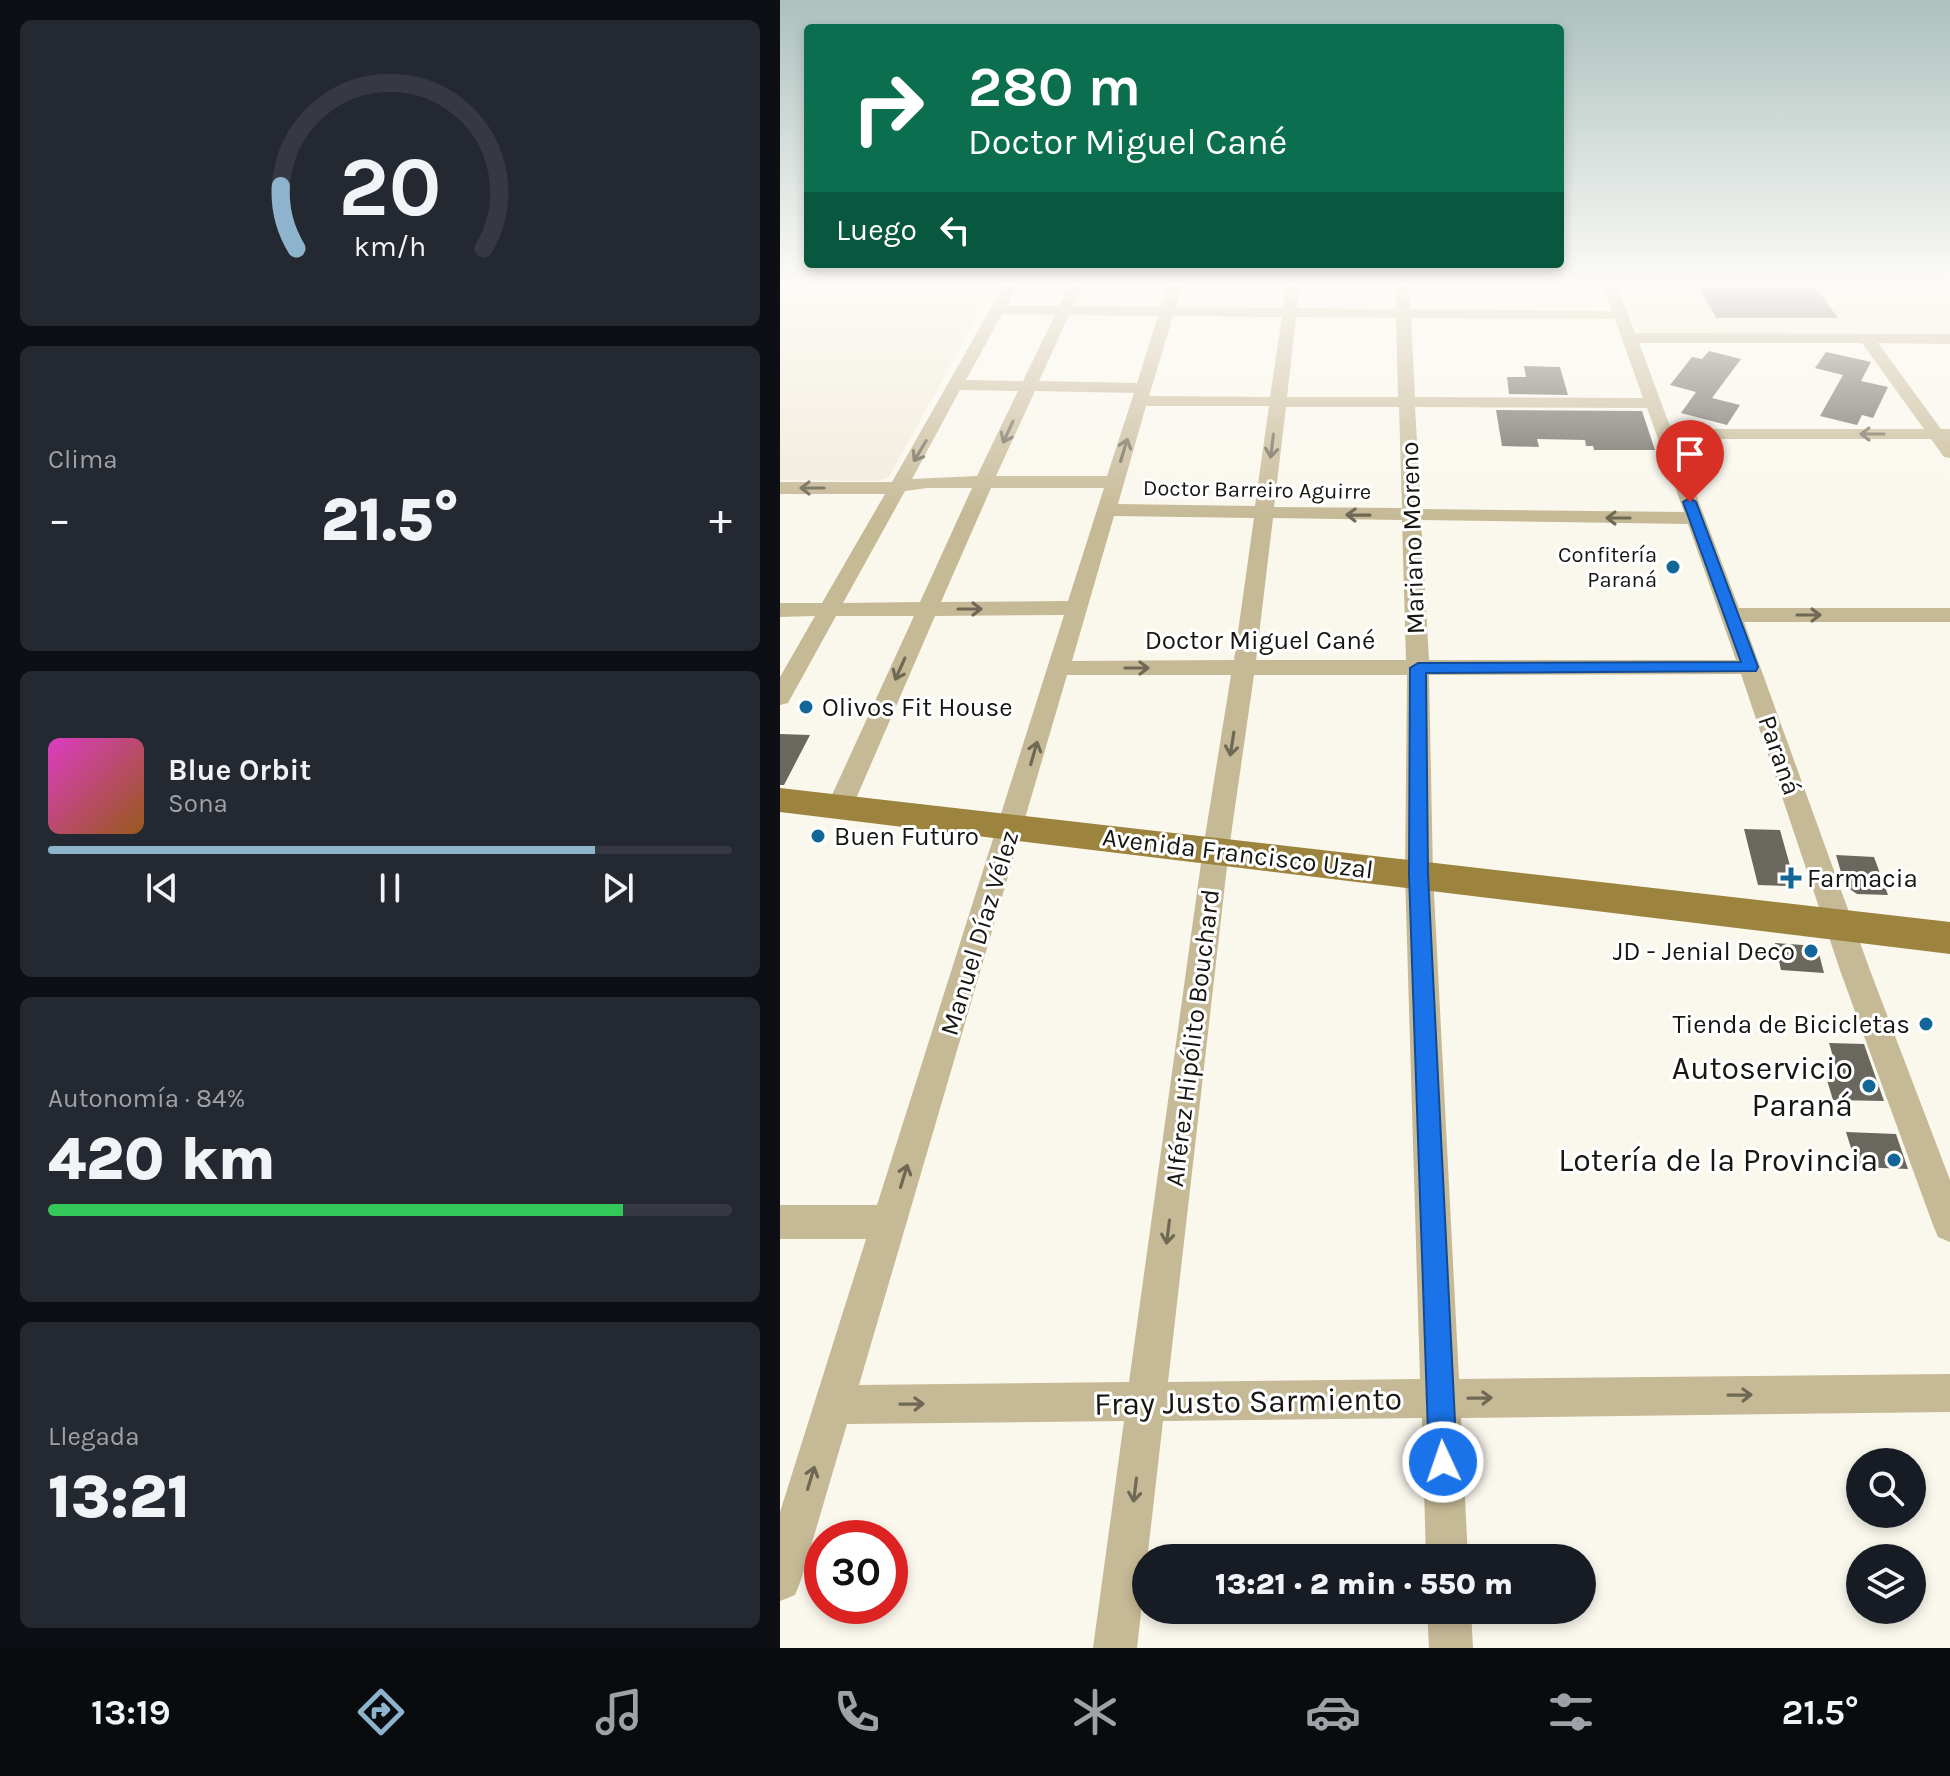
<!DOCTYPE html>
<html lang="es">
<head>
<meta charset="utf-8">
<style>
  body { margin:0; font-family:Karla,sans-serif; background:#242831; color:#f1f3f6; height:100vh; display:flex; flex-direction:column; font-size:30px; white-space:nowrap }
  * { box-sizing:border-box; margin:0 }
  p { font-size:26px; color:#9ea1a6 }
  .icon { flex:none; width:44px; height:44px; fill:none; stroke:currentColor; stroke-width:2; stroke-linecap:round; stroke-linejoin:round }
  .map { position:relative; flex:1; overflow:hidden }
  .sheet { display:flex; flex-direction:column; gap:20px; padding:20px; background:#0d0f14; width:780px }
  .sheet>* { flex:none }
  .guide { position:absolute; left:24px; top:24px; width:760px; height:244px; border-radius:8px; box-shadow:0 4px 12px #0003; background:#0b6e4f; color:#fff; overflow:hidden }
  .fabs { position:absolute; left:1066px; top:1448px; display:grid; gap:16px }
  .fabs a { display:grid; place-items:center; width:80px; height:80px; border-radius:50%; background:#171b24; box-shadow:0 4px 12px #0003; font-size:40px }
  .speed { position:absolute; left:24px; top:1520px; display:flex; gap:16px; font-size:40px; font-weight:700; text-align:center }
  .speed>* { display:grid; place-content:center; width:104px; height:104px; border-radius:50%; background:#171b24; box-shadow:0 4px 12px #0003; line-height:1 }
  .speed .limit { border:12px solid #d22; background:#fff; color:#111 }
  .pin { position:absolute; display:grid; place-items:center; width:68px; height:68px; color:#fff; margin:-82px -34px; border-radius:50% 50% 50% 0; rotate:-45deg; box-shadow:0 0 8px #0007 }
  .pin .icon { rotate:45deg }
  .me { position:absolute; width:88px; margin:-44px; rotate:357deg; stroke-linejoin:round; filter:drop-shadow(0 0 6px #0008) }
  .turn { display:flex; align-items:center; gap:28px; height:168px; padding:0 32px; font-size:36px }
  .turn .icon { width:104px; height:104px; stroke-width:2.5 }
  .turn b { display:block; font-size:56px; line-height:68px }
  .then { display:flex; align-items:center; height:76px; padding:0 32px; background:#0003; gap:16px; font-size:30px }
  .big { font-size:60px; font-weight:800; line-height:1.1 }
  .sheet .widget { flex:1; display:flex; flex-direction:column; justify-content:center; gap:12px; min-width:0; padding:0 28px; border-radius:12px; background:#242831 }
  .sheet .dial { align-items:center; gap:0 }
  .dial svg { height:208px; overflow:visible; fill:none; stroke:#363941; stroke-width:7; stroke-linecap:round; text-anchor:middle }
  .dial text { fill:#f1f3f6; stroke:none }
  .song { display:flex; align-items:center; gap:24px }
  .cover { width:96px; height:96px; border-radius:12px; background:linear-gradient(135deg,hsl(310 70% 55%),hsl(30 70% 35%)) }
  .played { height:8px; border-radius:4px; background:linear-gradient(90deg,#8db4cc 80%,#363941 80%) }
  .keys { display:flex; justify-content:space-around; direction:ltr }
  .heat { display:flex; justify-content:space-between; align-items:center; font-size:44px; direction:ltr }
  .charge { height:12px; border-radius:6px; background:linear-gradient(90deg,#34c759 84%,#363941 0) }
  .trip { position:absolute; left:352px; top:1544px; width:464px; height:80px; border-radius:40px; background:#171b24; box-shadow:0 4px 12px #0003; font-weight:800; line-height:80px; text-align:center }
  .menu { display:flex; height:128px; justify-content:space-around; align-items:center; background:#090b0e; color:#9ea1a6 }
  .menu .icon { width:56px; height:56px }
  .menu .current { color:#8db4cc }
  .menu b { font-size:36px; color:#f1f3f6 }
  main { display:flex; flex:1; min-height:0 }
  .map>svg:first-child { display:block }
  .built { fill:#f1ebda }
  .building { fill:#6a675e }
  .lines { fill:none; stroke-linecap:round; stroke-linejoin:round }
  .minor { fill:#c6b996; fill-rule:evenodd }
  .major { fill:#9c843e; fill-rule:evenodd }
  .oneway { stroke:#6e6854 }
  .route { fill:#1a73e8; stroke:#114b97; stroke-width:2 }
  .poi-dot { fill:#136798; stroke:#fff; stroke-width:3 }
  .labels { text-anchor:middle; stroke-width:6; stroke-linejoin:round; paint-order:stroke }
  .far-street-label { font-size:22px; fill:#171613; stroke:#fff }
  .far-poi-label { font-size:22px; fill:#171613; stroke:#fff; text-anchor:end }
  .street-label { font-size:26px; fill:#171613; stroke:#fff }
  .poi-label { font-size:26px; fill:#171613; stroke:#fff; text-anchor:start }
  .near-poi-label { font-size:32px; fill:#171613; stroke:#fff; text-anchor:end }
  .near-street-label { font-size:32px; fill:#171613; stroke:#fff }
</style>
</head>
<body>
<main>
<section class="sheet">
<div class="widget dial"><svg viewBox="0 0 100 80">
<path d="M14 69A42 42 0 1 1 86 69"/>
<path d="M14 69A42 42 0 0 1 8 45" stroke="#8db4cc"/>
<text x="50" y="56" font-size="32" font-weight="700">20</text>
<text x="50" y="72" font-size="11">km/h</text>
</svg></div>
<div class="widget"><p>Clima</p>
<div class="heat"><a>−</a><b class="big">21.5°</b><a>+</a></div>
</div>
<div class="widget">
<div class="song"><i class="cover"></i><div><b>Blue Orbit</b><p>Sona</p></div></div>
<div class="played"></div>
<div class="keys"><svg class="icon" aria-label="previous" viewBox="0 0 24 24"><path d="M18 5L8 12l10 7zM5 5v14"/></svg><svg class="icon" aria-label="pause" viewBox="0 0 24 24"><path d="M8 5v14M16 5v14"/></svg><svg class="icon" aria-label="next" viewBox="0 0 24 24"><path d="M6 5l10 7-10 7zM19 5v14"/></svg></div>
</div>
<div class="widget"><p>Autonomía · 84%</p><b class="big">420 km</b><div class="charge"></div></div>
<div class="widget"><p>Llegada</p><b class="big">13:21</b></div>
</section>
<div class="map">
<svg width="1170" height="1648" viewBox="0 0 1170 1648">
  <rect width="100%" height="100%" fill="#faf7ed"/>
  <path class="built" d="M0,285h215l-106,192 -12,4 -97,-1z
    M840,285h330v50h-307l-5,-3z"/>
  <path class="building" d="M918,285h116l24,33h-122z
    M929,351l32,8 -29,39 28,7 -13,20 -46,-12 15,-21 -26,-7 22,-28 10,2z
    M1046,352l45,10 -10,19 27,6 -15,31 -11,-3 -5,10 -37,-9 23,-41 -28,-7z
    M744,366l36,1 8,28 -59,-1 -2,-17h19z
    M716,410l146,1 13,39h-61l-1,-4h-7l-1,-6 -48,-1 2,8 -37,-1z
    M0,734l30,1 -26,50h-4z
    M964,829l36,1 14,50 -8,6 -28,-1z
    M1056,855l38,2 14,38 -31,-1 -12,-8z
    M995,943l42,3 7,27 -43,-3z
    M1049,1043l35,1 20,57 -51,-1 -9,-30h13z
    M1066,1132l50,2 12,35 -51,-2z"/>
  <g class="lines">
    <path class="minor" d="M224,285h14l-11,21h52l10,-21h14l-10,21 88,1 7,-22h14l-6,22 107,1 3,-23h14l-3,23 99,1 -1,-24h14l1,24 202,2 -9,-26h14l18,48 315,1v10l-72,-1 63,86h9v29l-6,-1 -13,-18h-256l64,169h211v14h-206l127,351 79,207v62l-12,-5 -5,-12 -92,-252 -100,-299 -312,1 4,199 26,505 491,-5v38l-489,6 7,140h-42l-4,-140 -259,3 -26,227h-44l31,-227 -277,3 -46,156 -6,15 -15,6v-89l86,-273h-86v-34h97l187,-590 -129,1 -83,192 -4,7 -9,3 -9,-3 -4,-7 88,-192h-78l-48,87 -8,2v-28l35,-61 -35,1v-14h42l63,-109h-105v-12h112zM222,314l53,1 -32,66 -57,-1zM289,315l89,1 -21,67 -98,-2zM393,316l109,1 -12,80 -121,-1zM516,317l100,1 2,79h-111zM631,318l204,1 28,79 -228,-1zM859,343h223l62,86h-253zM180,390l58,1 -41,85 -65,3zM255,391l99,2 -27,83h-111zM366,406h123l-14,100 -137,-2zM506,407h113l3,101 -128,-1zM635,407l232,1 37,104 -263,-3zM147,488h45l-52,114 -77,1 62,-112zM211,488h113l-36,113 -127,1zM334,516l140,2 -20,142 -162,1zM493,518l129,2 4,140h-150zM641,520l267,4 48,136h-307zM287,675h164l-28,174 -74,533 -270,3zM474,675h153l-2,199 15,505 -252,3 61,-533z
      M647,1610h44l2,38h-44z"/>
    <path class="major" d="M0,788l1170,134v32l-1170,-142z"/>
  </g>
  <defs><path id="oneway-shaft" d="M-6 0H5M1.5-3L5.5 0L1.5 3" fill="none" stroke-width="1.6" stroke-linecap="round" stroke-linejoin="round" transform="scale(2)"/></defs>
  <g class="oneway">
    <use href="#oneway-shaft" transform="translate(228 432) rotate(115)"/>
    <use href="#oneway-shaft" transform="translate(1092 434) rotate(-180)"/>
    <use href="#oneway-shaft" transform="translate(492 446) rotate(97)"/>
    <use href="#oneway-shaft" transform="translate(344 450) rotate(-73)"/>
    <use href="#oneway-shaft" transform="translate(140 451) rotate(121)"/>
    <use href="#oneway-shaft" transform="translate(32 488) rotate(-180)"/>
    <use href="#oneway-shaft" transform="translate(578 515) rotate(-179)"/>
    <use href="#oneway-shaft" transform="translate(838 518) rotate(-180)"/>
    <use href="#oneway-shaft" transform="translate(190 609)"/>
    <use href="#oneway-shaft" transform="translate(1029 615)"/>
    <use href="#oneway-shaft" transform="translate(357 668)"/>
    <use href="#oneway-shaft" transform="translate(120 669) rotate(114)"/>
    <use href="#oneway-shaft" transform="translate(452 744) rotate(99)"/>
    <use href="#oneway-shaft" transform="translate(254 753) rotate(-74)"/>
    <use href="#oneway-shaft" transform="translate(124 1176) rotate(-73)"/>
    <use href="#oneway-shaft" transform="translate(388 1232) rotate(97)"/>
    <use href="#oneway-shaft" transform="translate(960 1395) rotate(-1)"/>
    <use href="#oneway-shaft" transform="translate(700 1398) rotate(-1)"/>
    <use href="#oneway-shaft" transform="translate(132 1404) rotate(-1)"/>
    <use href="#oneway-shaft" transform="translate(31 1478) rotate(-73)"/>
    <use href="#oneway-shaft" transform="translate(355 1490) rotate(97)"/>
  </g>
  <linearGradient id="sky" x2="0" y2="1"><stop stop-color="#acc1be"/><stop offset="0.55" stop-color="#fdfbf7"/><stop offset="1" stop-color="#fdfbf7" stop-opacity="0"/></linearGradient>
  <rect width="1170" height="516" fill="url(#sky)"/>
  <path class="route" d="M910,498l6,4 62,165 -2,4 -330,2 2,201 29,588 -4,10 -10,4 -10,-4 -4,-10 -20,-588 1,-206 8,-5 323,-1 -58,-160z"/>
  <g class="poi-dot">
    <circle cx="893" cy="567" r="8"/>
    <circle cx="26" cy="707" r="8"/>
    <circle cx="38" cy="836" r="8"/>
    <path d="M1007 866h8v8h8v8h-8v8h-8v-8h-8v-8h8z"/>
    <circle cx="1031" cy="951" r="8"/>
    <circle cx="1146" cy="1024" r="8"/>
    <circle cx="1089" cy="1086" r="8"/>
    <circle cx="1114" cy="1160" r="8"/>
  </g>
  <g class="labels">
    <g class="far-street-label">
      <text transform="translate(477 489) rotate(1)" y="8">Doctor Barreiro Aguirre</text>
    </g>
    <g class="far-poi-label">
      <text x="877" y="562">Confitería<tspan x="877" dy="25">Paraná</tspan></text>
    </g>
    <g class="street-label">
      <text transform="translate(632 538) rotate(-92)" y="9">Mariano Moreno</text>
      <text x="480" y="649">Doctor Miguel Cané</text>
      <text transform="translate(1000 755) rotate(71)" y="9">Paraná</text>
      <text transform="translate(458 853) rotate(7)" y="9">Avenida Francisco Uzal</text>
      <text transform="translate(199 933) rotate(-73)" y="9">Manuel Díaz Vélez</text>
      <text transform="translate(412 1038) rotate(-83)" y="9">Alférez Hipólito Bouchard</text>
    </g>
    <g class="poi-label">
      <text x="42" y="716">Olivos Fit House</text>
      <text x="54" y="845">Buen Futuro</text>
      <text x="1027" y="887">Farmacia</text>
      <text x="1015" y="960" text-anchor="end">JD - Jenial Deco</text>
      <text x="1130" y="1033" text-anchor="end">Tienda de Bicicletas</text>
    </g>
    <g class="near-poi-label">
      <text x="1073" y="1079">Autoservicio<tspan x="1073" dy="37">Paraná</tspan></text>
      <text x="1098" y="1171">Lotería de la Provincia</text>
    </g>
    <g class="near-street-label">
      <text transform="translate(468 1401) rotate(-1)" y="11">Fray Justo Sarmiento</text>
    </g>
  </g>
</svg>
<div class="fabs">
<a><svg class="icon" aria-label="search" viewBox="0 0 24 24"><circle cx="10" cy="10" r="6"/><path d="M15 15l6 6"/></svg></a>
<a><svg class="icon" aria-label="layers" viewBox="0 0 24 24"><path d="M12 4l9 5-9 5-9-5zM3 14l9 5 9-5"/></svg></a>
</div>
<div class="speed"><div class="limit">30</div></div>
<div class="pin" style="left:910px;top:502px;background:#d93025"><svg class="icon" aria-label="arrive" viewBox="0 0 24 24"><path d="M6 21V4h12l-3 4 3 4H6"/></svg></div>
<svg class="me" style="left:663px;top:1462px" viewBox="-20 -20 40 40"><circle r="17" fill="#1a73e8" stroke="#fff" stroke-width="3"/><path d="M0-11L8 9 0 5-8 9z" fill="#fff"/></svg>
<div class="trip">13:21 · 2 min · 550 m</div>
<div class="guide">
<div class="turn"><svg class="icon" aria-label="right" viewBox="0 0 24 24"><path d="M7 20v-9h11M14 6l5 5-5 5"/></svg><div><b>280 m</b>Doctor Miguel Cané</div></div>
<div class="then">Luego<svg class="icon" aria-label="left" viewBox="0 0 24 24"><path d="M17 20v-9H6M10 6l-5 5 5 5"/></svg></div>
</div>
</div>
</main>
<nav class="menu">
<b>13:19</b>
<svg class="icon current" aria-label="directions" viewBox="0 0 24 24"><path d="M12 3l9 9-9 9-9-9zM9 14v-3h6M13 9l2 2-2 2"/></svg>
<svg class="icon" aria-label="music" viewBox="0 0 24 24"><path d="M9 18V5l10-2v13"/><circle cx="6" cy="18" r="3"/><circle cx="16" cy="16" r="3"/></svg>
<svg class="icon" aria-label="phone" viewBox="0 0 24 24"><path d="M5 4h4l2 5-3 2q2 4 5 5l2-3 5 2v4C11 20 4 13 5 4z"/></svg>
<svg class="icon" aria-label="climate" viewBox="0 0 24 24"><path d="M12 3v18M4 7l16 10M4 17L20 7"/></svg>
<svg class="icon" aria-label="car" viewBox="0 0 24 24"><path d="M5 17H2v-5l4-1 3-4h7l3 4 3 1v5h-3M9 17h6M6 11h13"/><circle cx="7" cy="17" r="2"/><circle cx="17" cy="17" r="2"/></svg>
<svg class="icon" aria-label="filters" viewBox="0 0 24 24"><path d="M4 7h16M4 17h16"/><circle cx="9" cy="7" r="2"/><circle cx="15" cy="17" r="2"/></svg>
<b>21.5°</b>
</nav>
</body>
</html>
